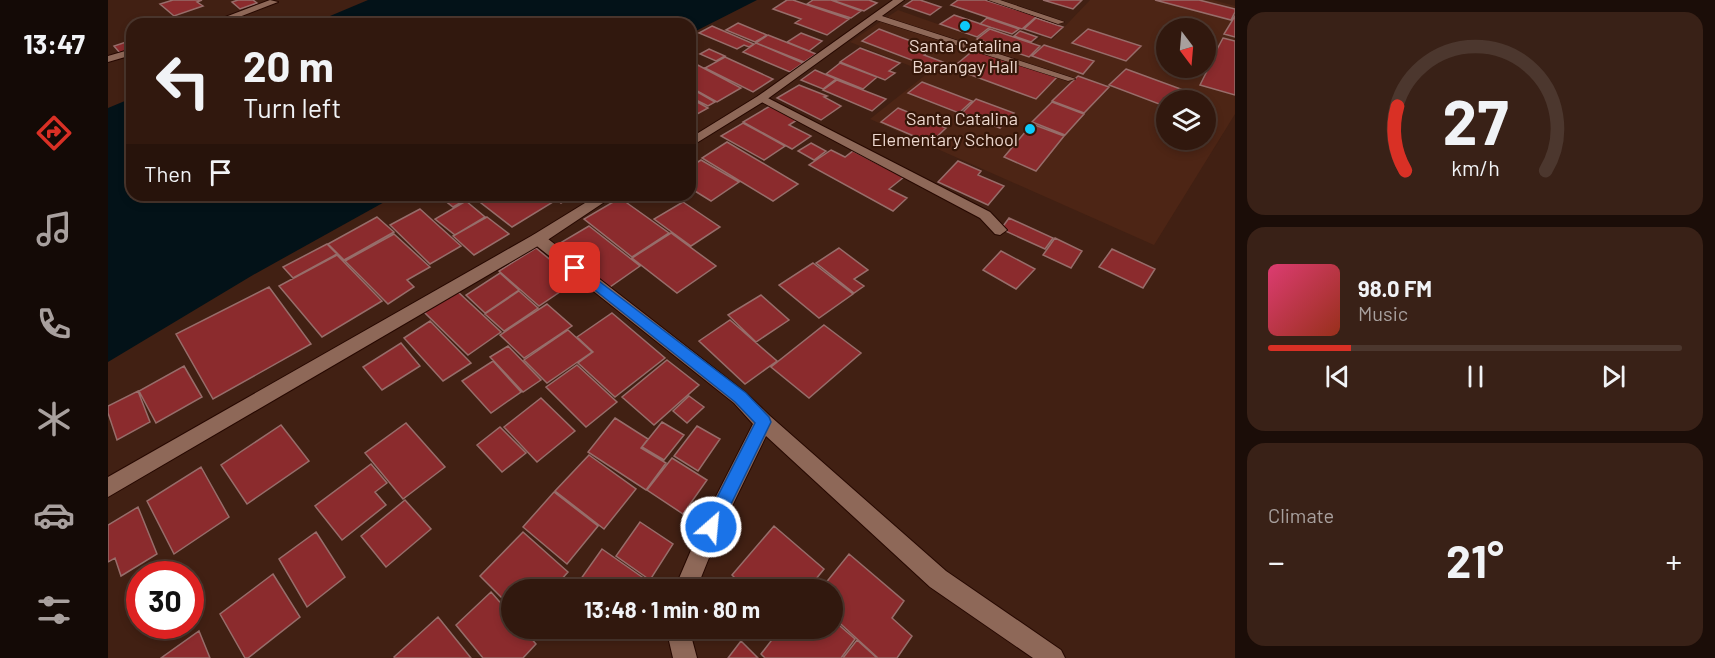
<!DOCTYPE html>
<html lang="en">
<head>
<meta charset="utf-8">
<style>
  body { margin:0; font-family:Barlow,sans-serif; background:#392117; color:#f1f3f6; height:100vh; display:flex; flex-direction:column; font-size:22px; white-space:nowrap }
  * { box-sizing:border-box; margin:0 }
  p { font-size:20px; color:#a8a09e }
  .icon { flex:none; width:33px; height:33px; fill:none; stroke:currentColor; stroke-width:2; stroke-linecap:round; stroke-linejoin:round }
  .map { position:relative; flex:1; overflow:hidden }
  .details { display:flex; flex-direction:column; gap:12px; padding:12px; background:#1b0d08; width:480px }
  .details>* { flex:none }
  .top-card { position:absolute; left:18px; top:18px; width:570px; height:183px; border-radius:18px; box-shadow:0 3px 9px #0003,0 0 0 2px #4c372e; background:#31180e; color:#f1f3f6; overflow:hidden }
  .needle { width:39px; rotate:164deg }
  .tools { position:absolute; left:1048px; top:18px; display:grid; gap:12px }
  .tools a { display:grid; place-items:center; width:60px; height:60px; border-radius:50%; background:#31180e; box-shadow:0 3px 9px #0003,0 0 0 2px #4c372e; font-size:30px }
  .speed { position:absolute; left:18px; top:561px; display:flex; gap:12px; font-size:30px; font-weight:700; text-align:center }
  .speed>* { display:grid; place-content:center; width:78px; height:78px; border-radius:50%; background:#31180e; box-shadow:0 3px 9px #0003,0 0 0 2px #4c372e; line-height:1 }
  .speed .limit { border:9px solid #d22; background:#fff; color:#111 }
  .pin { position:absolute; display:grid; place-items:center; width:51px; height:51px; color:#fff; margin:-26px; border-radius:12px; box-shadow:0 3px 9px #0006 }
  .me { position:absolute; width:66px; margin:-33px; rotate:27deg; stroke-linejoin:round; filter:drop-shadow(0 0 4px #0008) }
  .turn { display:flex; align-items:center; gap:21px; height:126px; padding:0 18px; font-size:27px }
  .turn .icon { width:78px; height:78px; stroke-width:2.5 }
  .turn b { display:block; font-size:42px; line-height:51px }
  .then { display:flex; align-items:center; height:57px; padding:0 18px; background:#0003; gap:12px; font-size:22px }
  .big { font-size:45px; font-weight:700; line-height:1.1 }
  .details .widget { flex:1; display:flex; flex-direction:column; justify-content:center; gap:9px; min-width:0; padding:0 21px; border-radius:18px; background:#392117 }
  .details .dial { align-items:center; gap:0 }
  .dial svg { height:156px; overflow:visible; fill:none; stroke:#4c372e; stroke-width:7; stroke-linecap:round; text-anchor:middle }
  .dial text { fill:#f1f3f6; stroke:none }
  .song { display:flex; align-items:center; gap:18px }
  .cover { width:72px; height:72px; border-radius:9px; background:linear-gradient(135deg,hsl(340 70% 55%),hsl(10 70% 35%)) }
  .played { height:6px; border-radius:3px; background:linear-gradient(90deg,#d93025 20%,#4c372e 20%) }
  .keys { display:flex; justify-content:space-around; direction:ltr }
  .heat { display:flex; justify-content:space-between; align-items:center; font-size:33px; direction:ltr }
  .trip { position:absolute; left:393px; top:579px; width:342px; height:60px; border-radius:30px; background:#31180e; box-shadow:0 3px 9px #0003,0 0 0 2px #4c372e; font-weight:700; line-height:60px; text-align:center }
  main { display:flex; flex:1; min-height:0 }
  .tab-bar { display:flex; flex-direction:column; width:108px; justify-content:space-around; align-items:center; background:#140a06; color:#a8a09e }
  .tab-bar .icon { width:42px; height:42px }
  .tab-bar .active { color:#d93025 }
  .tab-bar b { font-size:27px; color:#f1f3f6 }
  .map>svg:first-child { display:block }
  .built { fill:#4d2515; fill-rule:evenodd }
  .water { fill:#031218 }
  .building { fill:#8b2b2d; stroke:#976d6a; stroke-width:1.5 }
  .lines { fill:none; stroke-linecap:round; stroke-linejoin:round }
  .service-casing { stroke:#260800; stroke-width:1 }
  .minor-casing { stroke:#260800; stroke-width:2 }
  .tertiary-casing { stroke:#260800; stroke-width:2 }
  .service { fill:#8e6858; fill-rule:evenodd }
  .minor { fill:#8e6858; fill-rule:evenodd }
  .tertiary { fill:#8e6858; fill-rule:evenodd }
  .route { fill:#1a73e8; stroke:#114b97; stroke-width:1.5 }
  .poi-dot { fill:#0dcafa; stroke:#361709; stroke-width:2 }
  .labels { text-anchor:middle; stroke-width:4.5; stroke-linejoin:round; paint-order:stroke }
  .far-poi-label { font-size:18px; fill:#edd7ce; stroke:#361709 }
</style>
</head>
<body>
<main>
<nav class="tab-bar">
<b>13:47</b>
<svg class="icon active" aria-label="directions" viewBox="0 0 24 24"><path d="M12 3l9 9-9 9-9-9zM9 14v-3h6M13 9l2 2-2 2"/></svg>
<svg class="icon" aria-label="music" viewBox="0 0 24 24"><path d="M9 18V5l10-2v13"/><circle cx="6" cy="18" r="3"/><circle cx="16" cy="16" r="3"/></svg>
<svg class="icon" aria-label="phone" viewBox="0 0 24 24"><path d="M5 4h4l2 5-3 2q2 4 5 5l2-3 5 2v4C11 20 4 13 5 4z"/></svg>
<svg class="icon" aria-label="climate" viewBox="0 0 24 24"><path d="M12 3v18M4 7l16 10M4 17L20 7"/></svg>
<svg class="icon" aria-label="car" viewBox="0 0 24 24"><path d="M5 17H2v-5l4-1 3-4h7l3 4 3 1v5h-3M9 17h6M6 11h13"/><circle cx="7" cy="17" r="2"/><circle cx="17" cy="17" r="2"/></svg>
<svg class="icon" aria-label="filters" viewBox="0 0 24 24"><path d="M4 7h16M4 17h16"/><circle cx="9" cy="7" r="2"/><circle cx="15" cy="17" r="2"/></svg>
</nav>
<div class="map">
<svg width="1127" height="658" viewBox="0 0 1127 658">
  <rect width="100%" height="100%" fill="#412013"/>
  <path class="built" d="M982,0h123l22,6v108l-81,131 -284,-126 58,-46 -78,-31 48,-32 79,28 13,-10 44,15 8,-7 10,4zM1059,28h39v40h-39zM1059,100h39v40h-39z"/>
  <path class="water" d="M260,0h389l-67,34v-10h-379z
    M24,98v97h265l-144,80 -145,87v-254z"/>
  <path class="building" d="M65,0h29l-5,2 6,4 -29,10 -14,-12z
    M130,0h15l4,3 -17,6 -8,-7z
    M679,0h6l56,19 -22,16 -32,-12 6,-4 -28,-10z
    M705,0h18l30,11 -10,7 -44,-14z
    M724,0h37l8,3 -13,8z
    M805,0h7l21,7 -11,8 -26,-9z
    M850,0h27l52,16 -15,13 -71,-24z
    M935,0h39l-9,9z
    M1047,0h44l36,9v3l-4,8z
    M846,15l36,12 -13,10 -37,-13z
    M1127,16v21l-11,-3z
    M879,18l32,11 -7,5 -32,-10z
    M928,18l27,9 -12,11 -27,-9z
    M630,23l29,12 -12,7 -29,-12z
    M604,26l42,18 -5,3 -5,-2 -7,4 -38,-16z
    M771,29l53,20 -8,6 19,7 -8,7 -73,-28z
    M882,29l50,17 -11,11 -52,-18z
    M980,29l53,17 -15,15 -54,-18z
    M912,31l17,6 -6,5 -17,-6z
    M693,33l21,8 -13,10 -22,-9z
    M660,35l48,19 -12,8 -48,-19z
    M1115,38l12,3v54l-35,-10 10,-20 -4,-1v-11l8,2z
    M24,40v9l-12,4 -6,-7z
    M648,43l47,20 -13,9 -47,-20z
    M936,45l50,16 -11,13 -51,-18z
    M752,48l40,15 -11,8 6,2 -10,7 -45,-18z
    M601,49l16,7 -9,5 -16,-7z
    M867,49l82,28 -21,22 -84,-31z
    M617,57l48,22 -20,13 -48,-24z
    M584,62l49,26 -24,14 -27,-15z
    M732,63l37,14 -14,12 -37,-15z
    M1018,69l82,30 -2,2 -39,-1v7l-58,-22z
    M707,70l21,9 -13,10 -22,-9z
    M970,76l31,11 -25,26 -32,-12z
    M729,80l49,19 -14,12 -49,-21z
    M814,82l50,19 -13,12 -51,-20z
    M691,85l28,11 -3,1 17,9 -20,14 -44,-22z
    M586,90l21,12 -7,4 -18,-9v-4z
    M582,98l18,10 -18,10z
    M868,99l38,14 -14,15 -38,-15z
    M944,102l32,12 -19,21 -33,-13z
    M662,106l27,14 -8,5 22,11 -19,13 -49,-27z
    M790,108l48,20 -16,15 -49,-21z
    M635,123l42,23 -21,14 -43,-24z
    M924,124l32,12 -28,35 -32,-14z
    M619,142l71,42 -25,17 -71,-43z
    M703,143l15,8 -12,9 -16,-9z
    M723,150l14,7 8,-6 51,26 -15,12 18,9 -14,13 -84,-46z
    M593,160l38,22 -28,19 -21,-13v-21z
    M850,161l23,10 -3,4 26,11 -16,19 -50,-23z
    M332,195h34l-21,12 -14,-11z
    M375,195h60l10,7 -41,25 -36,-28z
    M442,195h24l-13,8z
    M512,198l49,35 -37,24 -48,-38z
    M358,201l19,16 -30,18 -20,-16z
    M575,202l37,25 -29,19 -37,-27z
    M312,209l41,37 -31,18 -40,-39z
    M269,217l17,15 -50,28 -16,-16z
    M379,217l22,17 -35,21 -21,-19z
    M901,218l44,20 -8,11 -44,-20z
    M481,226l51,40 -33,23 -52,-43z
    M563,233l45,33 -39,27 -45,-35z
    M286,234l36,33 -23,13 7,7 -26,17 -43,-43z
    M947,238l27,13 -11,17 -28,-13z
    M219,244l10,10 -44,24 -10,-11z
    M428,248l40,33 -37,25 -40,-35z
    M731,248l29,22 -14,9 10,7 -10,7 -38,-30z
    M1004,249l43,20 -12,19 -44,-21z
    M893,251l34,18 -19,20 -33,-19z
    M229,255l45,46 -60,36 -43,-51z
    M705,263l40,31 -34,24 -40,-33z
    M392,273l19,17 -34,23 -19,-18z
    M161,287l42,57 -98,55 -37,-65z
    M349,291l44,41 -33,23 -44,-43z
    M411,291l19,17 -34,23 -19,-17z
    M653,295l28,25 -33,22 -28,-27z
    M439,304l25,22 -48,32 -24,-23z
    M504,313l53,45 -50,39 -37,-34 15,-11 -16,-15z
    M622,320l47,41 -32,23 -46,-43z
    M322,321l41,42 -28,18 -39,-43z
    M716,325l37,28 -52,45 -38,-31z
    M460,330l24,22 -45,31 -23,-23z
    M293,343l19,23 -38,24 -19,-23z
    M400,346l33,34 -18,12 -33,-35z
    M559,360l32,25 -45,40 -32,-28z
    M385,361l28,31 -30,21 -29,-32z
    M469,365l40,37 -31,25 -40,-40z
    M76,366l18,31 -46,26 -17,-32z
    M30,391l12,31 -33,18 -9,-27v-7z
    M581,396l15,11 -17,16 -14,-12z
    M433,398l34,33 -38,31 -33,-35z
    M507,418l33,21 -7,9 25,15 -20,27 -58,-38z
    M554,422l22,13 -20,25 -22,-13z
    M298,423l39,44 -42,32 -38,-46z
    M173,425l28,36 -62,43 -26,-39z
    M589,426l23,13 -22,32 -24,-15z
    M392,427l26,26 -24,19 -25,-27z
    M481,455l47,34 -32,40 -49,-38z
    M564,458l35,22 -24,34 -36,-24z
    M263,464l16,19 -12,9 11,13 -44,35 -27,-34z
    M93,467l28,50 -55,37 -27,-53z
    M446,492l44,34 -31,38 -44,-37z
    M297,500l26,29 -45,38 -25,-31z
    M30,507l19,47 -36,22 -6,-18 -7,4v-37z
    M532,522l33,22 -23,36 -34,-24z
    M666,526l50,43 -17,21h-60l-15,-15z
    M208,532l29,45 -38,30 -28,-48z
    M415,532l45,40 -16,18h-40v18l-32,-32z
    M494,549l50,35 -3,6h-76z
    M741,554l55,47 -12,17 20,18 -15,22h-19l-46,-42v-26h-12z
    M165,574l27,43 -52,41h-3l-25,-44z
    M383,592l21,24v12h10l14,16 -13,14h-40l-27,-33z
    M330,617l33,41h-76l-1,-1z
    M724,619l23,20 -14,19h-76l-4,-4 20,-26h51z
    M91,631l11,27h-49z
    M749,640l20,18h-34z
    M633,641l17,17h-30z"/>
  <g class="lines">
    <g class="service-casing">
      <path id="service" d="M880,0h12l65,22 -7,2z
        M765,15h6l197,64 -8,2 -195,-62z"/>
    </g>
    <g class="minor-casing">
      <path id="minor" d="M162,0l8,2 -57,22h-14z
        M24,49v6l-24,7v-6z
        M654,95l228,117 17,18 -7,5 -5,-1 -15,-16 -222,-118v-4z
        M430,234l5,1 203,158 24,23 176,155 115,79 4,8h-32l-103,-71 -164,-151 -47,97 -23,57h-22l30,-70 49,-96 -19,-21 -201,-160 -2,-4 2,-4z
        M558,628h23l8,30h-24z"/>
    </g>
    <g class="tertiary-casing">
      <path id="tertiary" d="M785,0h11l-138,100 -76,47v-9l68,-42z
        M490,195h17l-72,48 -435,254v-20l425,-242z"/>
    </g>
    <use href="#service" class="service"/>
    <use href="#minor" class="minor"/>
    <use href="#tertiary" class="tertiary"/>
  </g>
  <path class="route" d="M467,263l171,130 23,24 2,5 -54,111 -6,3 -7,-3 -2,-6 53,-104 -20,-21 -164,-131 -2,-3z"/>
  <g class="poi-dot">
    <circle cx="857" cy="26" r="6"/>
    <circle cx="922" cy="129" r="6"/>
  </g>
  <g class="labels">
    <g class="far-poi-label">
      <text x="857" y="52">Santa Catalina<tspan x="857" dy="21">Barangay Hall</tspan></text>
      <text x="910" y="125" text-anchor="end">Santa Catalina<tspan x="910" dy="21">Elementary School</tspan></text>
    </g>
  </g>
</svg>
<div class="tools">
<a><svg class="needle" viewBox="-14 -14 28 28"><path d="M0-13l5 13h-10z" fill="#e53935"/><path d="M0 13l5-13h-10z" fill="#a8a09e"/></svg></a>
<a><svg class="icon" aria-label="layers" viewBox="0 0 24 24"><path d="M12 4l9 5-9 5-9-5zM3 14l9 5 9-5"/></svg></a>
</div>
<div class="speed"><div class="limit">30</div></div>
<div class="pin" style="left:467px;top:268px;background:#d93025"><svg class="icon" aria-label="arrive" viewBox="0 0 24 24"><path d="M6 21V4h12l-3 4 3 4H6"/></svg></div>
<svg class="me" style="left:603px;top:527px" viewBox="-20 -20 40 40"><circle r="17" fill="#1a73e8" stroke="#fff" stroke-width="3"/><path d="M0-11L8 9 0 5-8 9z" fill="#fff"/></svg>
<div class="trip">13:48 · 1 min · 80 m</div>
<div class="top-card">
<div class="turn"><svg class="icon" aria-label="left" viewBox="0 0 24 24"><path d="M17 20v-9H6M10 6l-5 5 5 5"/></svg><div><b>20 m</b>Turn left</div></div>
<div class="then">Then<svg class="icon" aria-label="arrive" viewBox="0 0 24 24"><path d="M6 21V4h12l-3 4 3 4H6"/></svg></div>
</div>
</div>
<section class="details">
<div class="widget dial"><svg viewBox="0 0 100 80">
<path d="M14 69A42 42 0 1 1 86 69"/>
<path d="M14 69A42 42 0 0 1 10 36" stroke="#d93025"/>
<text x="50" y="56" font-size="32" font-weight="700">27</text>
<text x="50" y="72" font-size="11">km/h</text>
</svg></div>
<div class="widget">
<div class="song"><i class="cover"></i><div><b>98.0 FM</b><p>Music</p></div></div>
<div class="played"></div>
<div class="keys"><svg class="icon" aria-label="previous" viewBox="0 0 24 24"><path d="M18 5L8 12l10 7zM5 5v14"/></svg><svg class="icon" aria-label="pause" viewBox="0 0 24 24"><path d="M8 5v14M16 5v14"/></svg><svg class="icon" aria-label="next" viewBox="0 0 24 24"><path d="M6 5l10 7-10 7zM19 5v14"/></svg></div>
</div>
<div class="widget"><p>Climate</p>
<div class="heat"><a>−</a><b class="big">21°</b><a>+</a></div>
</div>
</section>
</main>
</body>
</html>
